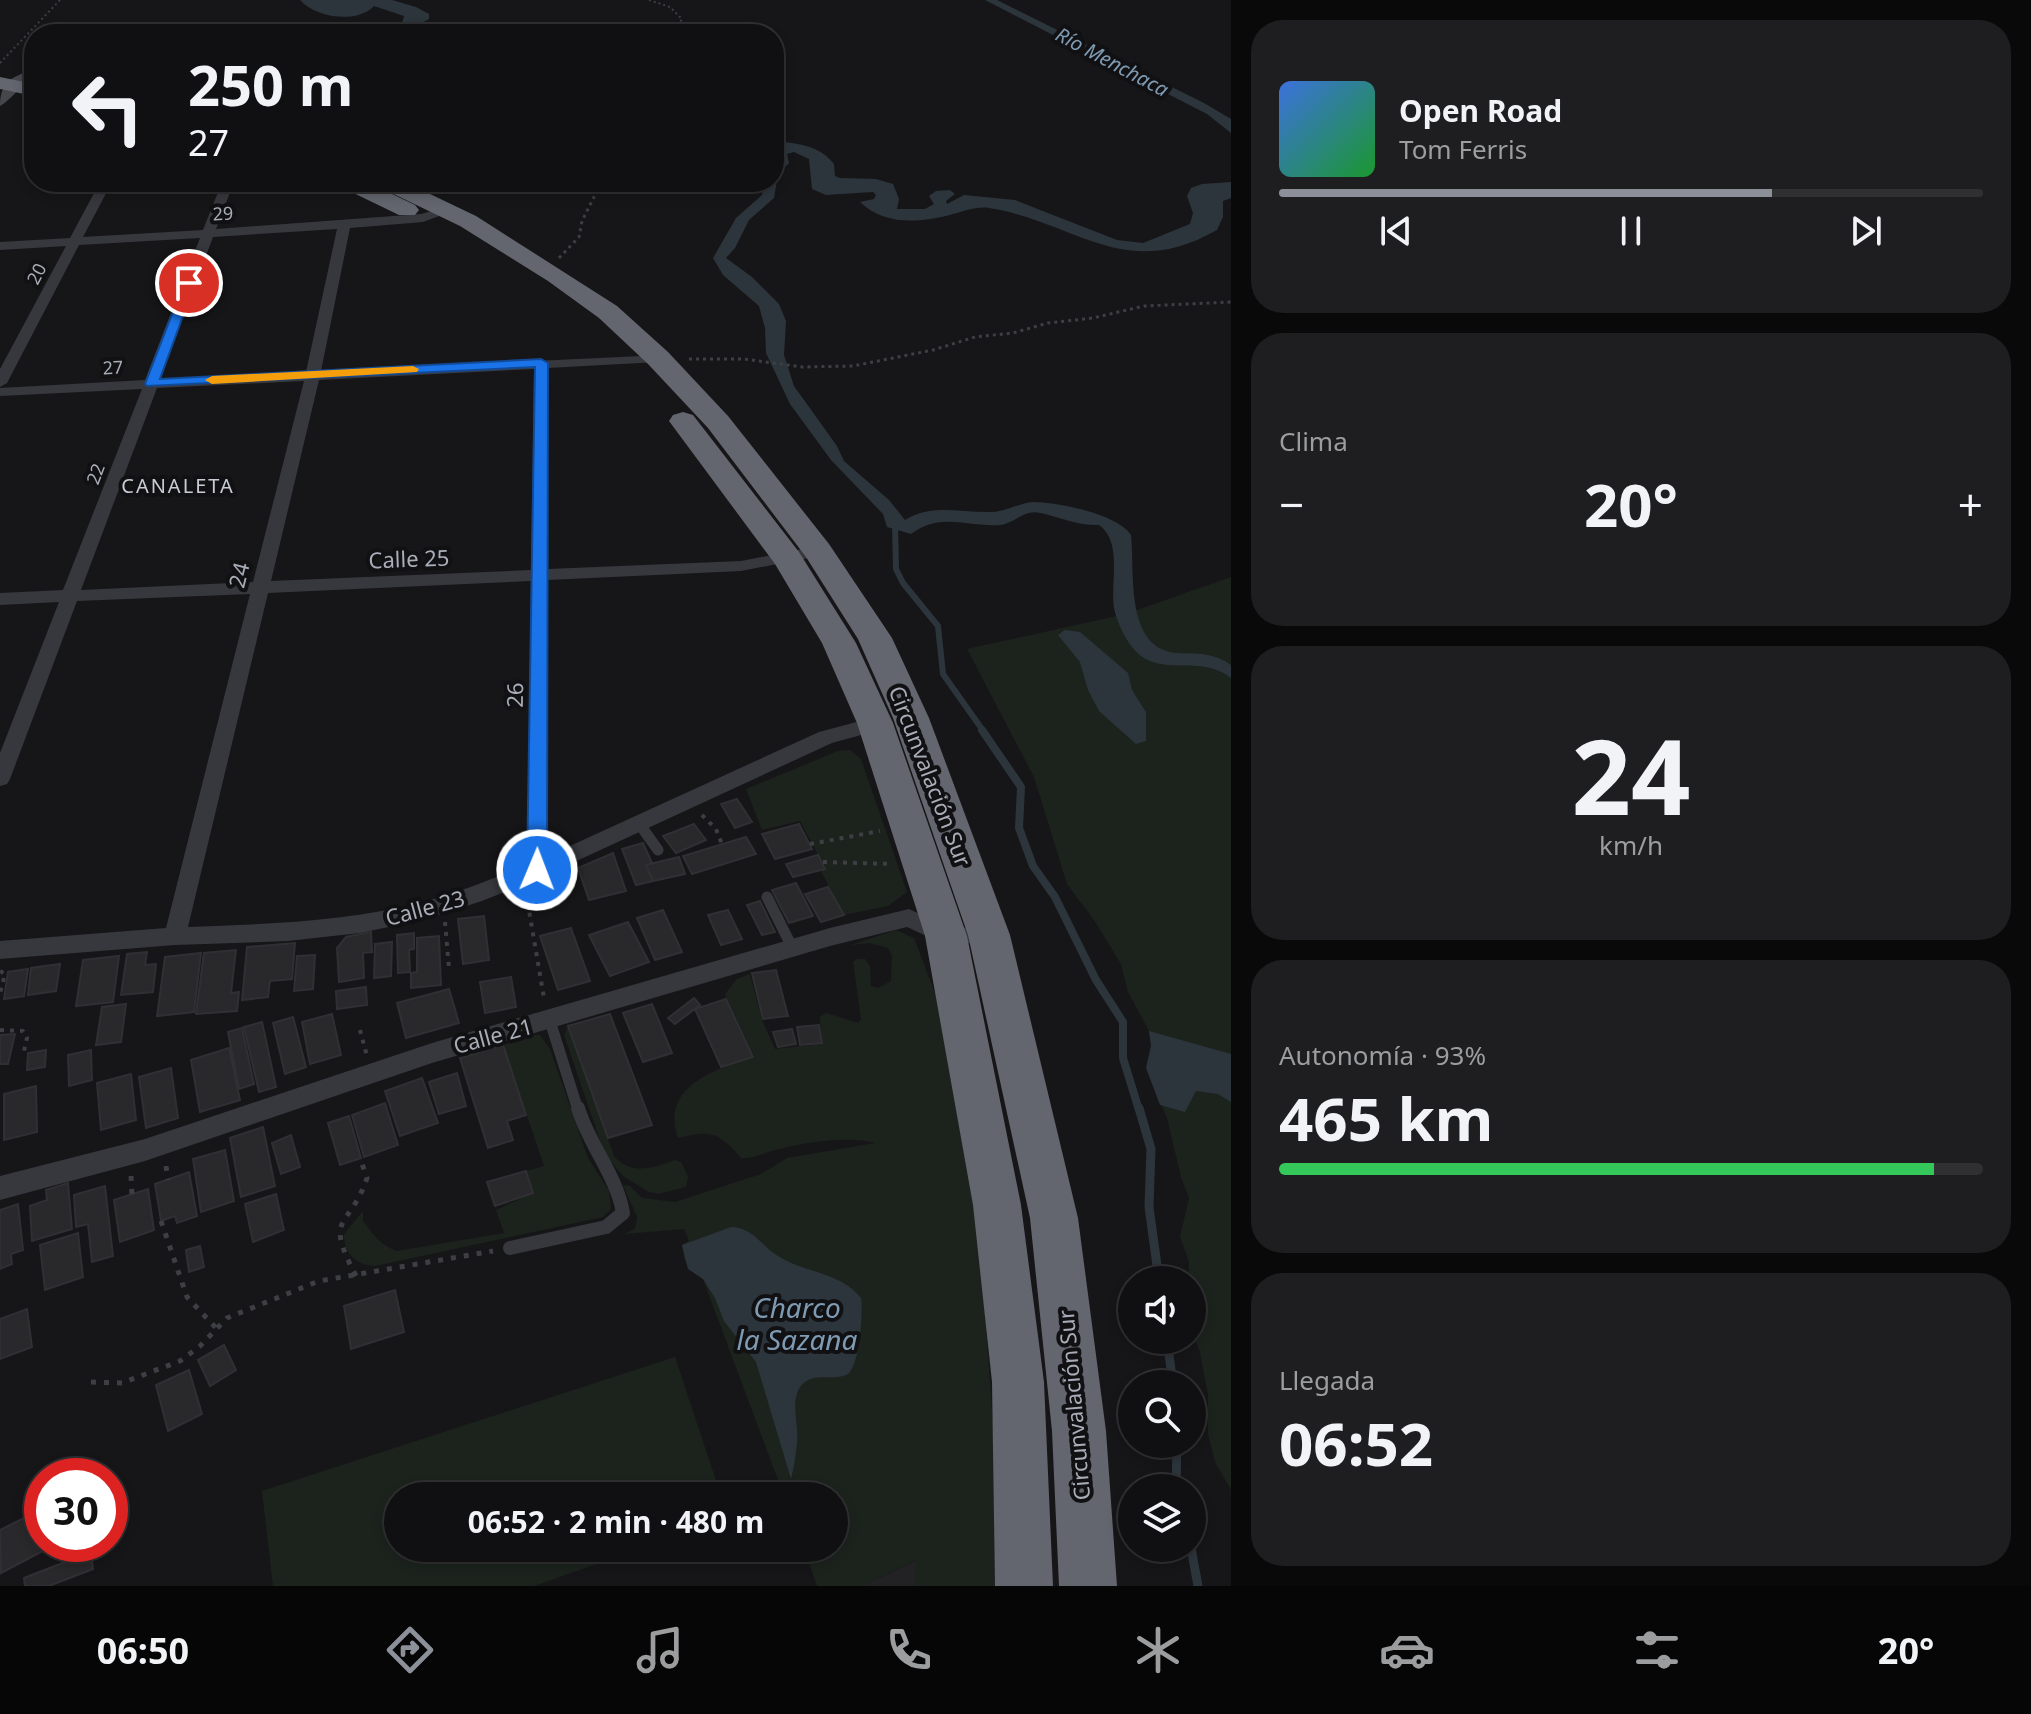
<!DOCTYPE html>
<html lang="es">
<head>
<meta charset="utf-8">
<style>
  body { margin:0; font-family:"Noto Sans",sans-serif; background:#1e1e20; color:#f1f3f6; height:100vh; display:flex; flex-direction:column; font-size:30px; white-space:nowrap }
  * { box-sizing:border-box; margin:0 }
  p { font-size:26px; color:#9c9d9f }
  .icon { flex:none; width:44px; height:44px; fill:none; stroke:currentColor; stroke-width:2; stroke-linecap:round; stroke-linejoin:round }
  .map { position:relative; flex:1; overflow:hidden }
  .details { display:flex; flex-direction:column; gap:20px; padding:20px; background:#09090a; width:800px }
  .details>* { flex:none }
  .guide { position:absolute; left:24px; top:24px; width:760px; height:168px; border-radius:32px; box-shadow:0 4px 12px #0003,0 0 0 2px #303032; background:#101012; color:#f1f3f6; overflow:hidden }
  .fabs { position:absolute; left:1118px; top:1266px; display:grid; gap:16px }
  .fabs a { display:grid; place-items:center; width:88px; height:88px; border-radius:50%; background:#101012; box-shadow:0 4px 12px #0003,0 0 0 2px #303032; font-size:40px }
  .speed { position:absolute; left:24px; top:1458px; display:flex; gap:16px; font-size:40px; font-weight:700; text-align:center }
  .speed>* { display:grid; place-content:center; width:104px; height:104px; border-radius:50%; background:#101012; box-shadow:0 4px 12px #0003,0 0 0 2px #303032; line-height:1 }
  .speed .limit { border:12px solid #d22; background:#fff; color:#111 }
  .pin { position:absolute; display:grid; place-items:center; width:68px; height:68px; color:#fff; margin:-34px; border:4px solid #fff; border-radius:50%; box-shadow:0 2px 8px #0007 }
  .me { position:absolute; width:88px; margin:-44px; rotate:1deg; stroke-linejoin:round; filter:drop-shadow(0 0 6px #0008) }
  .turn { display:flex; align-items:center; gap:28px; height:168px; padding:0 32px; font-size:36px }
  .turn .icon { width:104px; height:104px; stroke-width:2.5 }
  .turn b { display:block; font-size:56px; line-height:68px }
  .big { font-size:60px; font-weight:700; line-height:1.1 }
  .details .widget { flex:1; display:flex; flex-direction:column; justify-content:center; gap:12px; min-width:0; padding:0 28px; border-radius:32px; background:#1e1e20 }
  .details .dial { align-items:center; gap:0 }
  .dial b { font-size:104px; line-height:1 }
  .song { display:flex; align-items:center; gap:24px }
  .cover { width:96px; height:96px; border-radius:12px; background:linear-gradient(135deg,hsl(220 70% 55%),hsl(130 70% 35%)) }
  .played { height:8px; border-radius:4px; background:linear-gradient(90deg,#8c9099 70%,#303032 70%) }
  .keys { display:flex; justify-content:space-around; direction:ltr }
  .heat { display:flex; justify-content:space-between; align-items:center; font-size:44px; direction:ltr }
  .charge { height:12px; border-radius:6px; background:linear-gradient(90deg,#34c759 93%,#303032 0) }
  .trip { position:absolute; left:384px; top:1482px; width:464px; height:80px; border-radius:40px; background:#101012; box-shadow:0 4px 12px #0003,0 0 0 2px #303032; font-weight:700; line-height:80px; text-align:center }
  .tab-bar { display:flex; height:128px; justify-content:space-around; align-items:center; background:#060607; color:#9c9d9f }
  .tab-bar .icon { width:56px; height:56px }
  .tab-bar .active { color:#8c9099 }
  .tab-bar b { font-size:36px; color:#f1f3f6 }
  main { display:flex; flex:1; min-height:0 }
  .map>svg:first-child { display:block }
  .built { fill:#222225 }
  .green { fill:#1c231d }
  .water { fill:#2c353c }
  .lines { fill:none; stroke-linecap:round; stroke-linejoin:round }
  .stream-far2 { stroke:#2c353c; stroke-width:6 }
  .stream-far1 { stroke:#2c353c; stroke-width:8 }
  .stream { stroke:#2c353c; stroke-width:9 }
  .building { fill:#29292c; stroke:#303034; stroke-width:2 }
  .path-far3 { stroke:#3d3f44; stroke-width:2; stroke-dasharray:2 3; stroke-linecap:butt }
  .path-far2 { stroke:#3d3f44; stroke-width:3; stroke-dasharray:3 4; stroke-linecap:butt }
  .path-far1 { stroke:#3d3f44; stroke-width:4; stroke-dasharray:4 6; stroke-linecap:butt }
  .path { stroke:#3d3f44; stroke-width:5; stroke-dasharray:5 8; stroke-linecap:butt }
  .lane-far1 { stroke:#37383d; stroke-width:11 }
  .lane { stroke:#37383d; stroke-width:14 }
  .street { fill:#37383d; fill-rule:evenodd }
  .secondary { fill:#45474d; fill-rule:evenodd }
  .highway { fill:#63666e; fill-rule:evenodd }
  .route { fill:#1a73e8; stroke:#114b97; stroke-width:2 }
  .slow { fill:#f59e0b }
  .labels { text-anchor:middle; stroke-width:8; stroke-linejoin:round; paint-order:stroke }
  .far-street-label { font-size:18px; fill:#a8adb8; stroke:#111113 }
  .far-water-label { font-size:20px; font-style:italic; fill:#7f9bb3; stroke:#111113 }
  .far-neighbourhood-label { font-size:20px; letter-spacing:2px; fill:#c9ccd4; stroke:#111113 }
  .street-label { font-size:22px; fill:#a8adb8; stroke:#111113 }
  .near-water-label { font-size:28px; font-style:italic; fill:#7f9bb3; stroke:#111113 }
</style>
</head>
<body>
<main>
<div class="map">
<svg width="1231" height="1586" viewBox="0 0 1231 1586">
  <rect width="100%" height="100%" fill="#161618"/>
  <path class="built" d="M917,1560l-2,26h-53z"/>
  <path class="green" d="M1231,577v913l-16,-28 -7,-28v-39l-8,-43 -8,-20v-52h-4l1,-18 -9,-25 9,-39 -8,-21 -14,-59 -21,-50 5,-22 -2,-15 -21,-39 -7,-28 -27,-44 -27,-36 -33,-107 -67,-128 159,-35z
    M850,750l11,9 46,133 -19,14 -44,9 -23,-44 4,-3 -25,-47 -38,9 -16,-41 92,-38z
    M896,930l18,8 31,81 20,104 19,175 9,126 2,162h-80l1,-26 -54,26h-45l-13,-38h30v-52h-50l-81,-217c-17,-12 -18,-13 -21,-34l7,-4 -5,-12 -60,5 11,-5 2,-12 -14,-32 7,1 12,12 33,4 86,-28 26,-16 88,-15c-25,-8 -77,0 -103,8 -11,3 -20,8 -31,7 -23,-26 -29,-28 -63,-20 -18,-52 37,-68 76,-82l-29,-62 12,-15 13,-5 12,46 13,29 47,-5 -2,-27 6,-4 32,10 3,-4 -8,-57 4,-3h8l5,7 1,20 7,2 13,-7 1,-25 -4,-8 -18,-5 -19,2z
    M568,1026l46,130c17,20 40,12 61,4l6,2 7,14 -2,11 -28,7 -11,-3 -24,-15 -18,-21 -41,-120z
    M534,1035h6l10,14 38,109 21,33 2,18 -8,8 -228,49c-18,-1 -32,-13 -31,-32l19,-23v10c10,13 18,25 34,30l107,-18 -8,-23 37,-17 -7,-22 18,-5 -41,-121z
    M675,1357l46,139h-323v52h244l-108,38h-261l-11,-95z"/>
  <path class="water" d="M300,0h92l24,7 13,7v5l-27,15h-21l21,-11 2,-7 -30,-10c-17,18 -58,12 -74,-6z
    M985,0h12l207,103 27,16v14l-24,-19z
    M774,141c22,2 46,4 60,23l1,12 5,2 36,1 17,5 6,15 -2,10h28l9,-5 -5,-8 7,-5 14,-1 5,4 -9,7 1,3 17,-9 51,5 102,40 26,3 47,-19 3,-11 -6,-17 4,-8 11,-4 29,-2v16l-8,3v16l-6,13c-93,53 -140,-8 -228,-22 -13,-2 -24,3 -36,6 -32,9 -68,12 -93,-12l14,-3 2,-4 -3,-3 -47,3 -14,-6 -3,-30 -15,-7 -7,2 2,9 -11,11 -4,24 -25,22 -14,28 -9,10 26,19 27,27 7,17 -2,34 10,31 43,60 7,15 45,39 16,20c27,-17 56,-7 86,-8 14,0 28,-9 42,-10 24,0 85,12 98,33 4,36 -7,114 46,118 20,1 36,-1 54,12v13c-34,-27 -75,5 -102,-35 -6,-9 -13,-24 -15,-35 -4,-25 9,-66 -15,-83 -21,1 -39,-8 -59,-12 -16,-4 -26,11 -40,12 -35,2 -59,-13 -89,9l-24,-7 -4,-13 -52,-54 -41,-56 -24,-51 -1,-25 -6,-22 -36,-31 -10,-17 23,-40 26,-23 2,-13h10z
    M1065,630l15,2 48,41 4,17 14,22v29l-10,3 -37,-33 -11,-21 -8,-28 -22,-27z
    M1149,1031l82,23v48l-13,-8 -22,-3 -11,21 -25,-7 -14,-37 5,-22z
    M731,1227c23,1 29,18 47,29 26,17 63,16 83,42 2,13 -1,72 -15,77 -15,6 -35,-4 -46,12 -10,16 -1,38 -3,55 -1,12 -3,25 -6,37l-35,-117 -32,-41 -9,-23 -12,-19 -15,-10 -6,-24z"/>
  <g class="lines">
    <path class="stream-far2" d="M895,524l1,45 7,14 35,43 5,48 41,58"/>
    <path class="stream-far1" d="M982,730l39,57 -2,41 14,38 22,31 41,83 27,42v36l16,52"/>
    <path class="stream" d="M1139,1108l12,41 -2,58 10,73
      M1167,1340l6,44
      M1176,1488l1,-44
      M1191,1548l7,38"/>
  </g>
  <path class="building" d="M737,799l15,23 -17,6 -14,-24z
    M694,824l12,16 -30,13 -13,-17z
    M799,824l13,25 -37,10 -13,-25z
    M746,837l10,17 -64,20 -9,-18z
    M643,843l9,20 -6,2 7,16 -17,4 -14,-36z
    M613,853l13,38 -37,9 -11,-32z
    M818,855l7,14 -32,8 -7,-13z
    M679,857l6,17 -32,7 -7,-16z
    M561,878l6,15 -14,4 -6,-15z
    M796,883l17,33 -24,7 -17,-33z
    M828,887l16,28 -23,7 -16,-28z
    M760,901l15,31 -13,3 -15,-30z
    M663,910l19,42 -27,8 -18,-42z
    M728,910l14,29 -21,6 -13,-30z
    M484,916l5,44 -26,4 -5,-45z
    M628,922l21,40 -39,14 -21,-41z
    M571,928l19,53 -32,9 -18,-54z
    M371,932l1,20 -9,1 1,25 -25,4 -2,-34 9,-11z
    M414,933v16l-5,1 1,22 -12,1 -1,-38z
    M439,936l2,49 -30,3v-15l6,-1v-34z
    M392,942l-1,34 -17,2 1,-34z
    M295,943l-3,36 -22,2 -2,16 -26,3 5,-53z
    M236,950l-5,43 8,-1 -2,19 -41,3 8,-61z
    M147,952l-2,13 11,-1 -3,28 -32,3 6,-41z
    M201,953l-7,59 -37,4 8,-59z
    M315,955l-2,34 -19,2 3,-35z
    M119,956l-6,46 -37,4 7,-46z
    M60,964l-4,27 -28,4 3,-27z
    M28,969l-4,27 -20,3 4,-27z
    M776,970l12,46 -25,3 -11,-46z
    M511,977l5,30 -31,6 -5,-31z
    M366,987l1,18 -30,4 -1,-18z
    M449,989l10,34 -53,15 -9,-35z
    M694,998l6,7 -25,19 -7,-6z
    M726,999l27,58 -32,10 -26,-58z
    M126,1004l-5,38 -25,3 6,-38z
    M652,1004l20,49 -29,9 -20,-49z
    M332,1014l9,41 -31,9 -8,-42z
    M610,1014l42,111 -44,13 -40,-112z
    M293,1017l13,50 -21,7 -12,-51z
    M262,1022l14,65 -17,5 -15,-65z
    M819,1025l3,18 -22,2 -3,-18z
    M242,1028l12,56 -15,5 -11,-57z
    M792,1029l4,15 -18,3 -5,-15z
    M15,1034l-7,30h-8v-29z
    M503,1045l23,70 -19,6 6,19 -25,8 -28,-90z
    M229,1048l11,52 -40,12 -9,-52z
    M46,1050l-1,17 -18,3 1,-17z
    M91,1050l1,30 -23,6 -1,-31z
    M171,1068l7,50 -32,10 -7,-51z
    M457,1073l9,33 -27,8 -10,-32z
    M131,1074l5,46 -35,10 -4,-47z
    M422,1078l16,45 -38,13 -15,-45z
    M36,1086l1,46 -33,8v-46z
    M385,1103l13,42 -34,12 -12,-42z
    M349,1116l12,42 -21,7 -12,-42z
    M263,1127l12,59 -34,11 -11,-59z
    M291,1135l9,32 -19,7 -9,-31z
    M225,1150l9,51 -33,11 -8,-53z
    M526,1171l7,22 -38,13 -8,-24z
    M189,1172l8,44 -20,7 -2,-7 -14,5 -6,-37z
    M68,1183l4,46 -40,12 -2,-35 17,-6 -1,-10z
    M105,1186l8,70 -21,6 -4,-38 -12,3 -2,-32z
    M148,1189l6,41 -34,12 -6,-42z
    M276,1194l8,36 -31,12 -8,-38z
    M18,1204l5,46 -12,4 1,10 -12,5v-59z
    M78,1233l5,44 -38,13 -5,-45z
    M200,1246l4,21 -15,5 -3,-22z
    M395,1290l9,42 -53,17 -7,-43z
    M27,1309l5,38 -32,12v-40z
    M224,1345l12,25 -26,16 -12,-26z
    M189,1370l13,44 -34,17 -12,-46z
    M42,1509v35h14l-55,29 -1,-43z
    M91,1552l2,17 -44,17h-24l-1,-8z"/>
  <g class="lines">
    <path class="path-far3" d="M649,0l21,7 12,12 -9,15
      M0,63l60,-63
      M597,191l5,-9"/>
    <path class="path-far2" d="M559,258l20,-21 3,-16 16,-32
      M689,359h55l58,8 51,-1 80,-16 42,-13 38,-4 35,-10 45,-5 51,-12 87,-4"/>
    <path class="path-far1" d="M702,815l14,14 6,15
      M810,844l70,-13
      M823,862l69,2
      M526,893l18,105
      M445,922l4,46
      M0,971l5,3 -5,19
      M0,1030l23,1 4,7 -3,13
      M360,1030l7,26"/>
    <path class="path" d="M166,1166l2,14
      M131,1176l1,19
      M161,1221l26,76 30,32
      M356,1276c-33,-63 -7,-45 11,-98l-7,-20
      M91,1382l31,1 58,-22 20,-15 27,-28 92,-37 174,-30"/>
    <path class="lane-far1" d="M638,822l20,28
      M767,897l25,50
      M550,1021l28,89"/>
    <path class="lane" d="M510,1248l96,-21 17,-14c-6,-37 -34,-68 -45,-105"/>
    <path class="street" d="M100,182h12l-29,55 120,-7 19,-48h12l-18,47 205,-15 29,-8v6l-27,10 -73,6 -29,143 342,-16 2,3 -7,4 -110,6v201l193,-8 77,-15 6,1 2,4 -2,4 -83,16 -193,9v276l271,-124 64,-17 10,7 -3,5 -58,16 -288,133 -62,25 -60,19 -62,13 -72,8 -113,4 -175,14v-18l166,-13 84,-334 -173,7 -67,178 -3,5 -7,2v-33l59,-151 -59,3v-12l63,-3 79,-201 -142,7v-8l145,-8 55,-142 -121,7 -72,138 -7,4v-18l66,-123 -66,4v-8l70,-4zM337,229l-31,143 -146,7 53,-142zM534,369l-3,201 -260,11 48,-201zM304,381l-51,201 -172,8 76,-202zM531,581l-4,284c-35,14 -69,28 -105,37 -77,20 -155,22 -234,25l80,-334z
      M909,909l39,18 49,2 3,6 -3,6 -51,4 -39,-18 -77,19 -398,117 -287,98 -145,39v-24l145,-37 287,-96 398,-115z"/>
    <path class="secondary" d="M27,72l5,1v6c-11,7 -25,24 -32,27 0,-20 8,-28 27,-34z"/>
    <path class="highway" d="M0,77l34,7v12l-34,-7z
      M338,182h29l48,23 4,5 -4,5h-16l-58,-28z
      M376,182h29l71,34 141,90 51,46 60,64 101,128 63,94 37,80 81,217 68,283 28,213 11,155h-58l-7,-155 -22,-213 -62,-283 -75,-217 -35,-79 -52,-82 -98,-129 -60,-64 -49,-46 -51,-37 -88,-55 -81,-39z
      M683,412l10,3 106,137 57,91 37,80 74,213 54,269 23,177 9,204h-58l-3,-204 -19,-177 -48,-269 -68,-213 -35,-80 -47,-79 -106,-143 4,-6z"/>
  </g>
  <path class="route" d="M185,281l10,2 -35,96 381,-20 7,4 -1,507 -3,5h-14l-3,-5 8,-503 -388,19 -2,-2z"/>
  <path class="slow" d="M413,366l6,3 -2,3 -205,12 -7,-4 7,-4z"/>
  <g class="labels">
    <g class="far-street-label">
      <text transform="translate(223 214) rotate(-3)" y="6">29</text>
      <text transform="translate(37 274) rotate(-62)" y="6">20</text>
      <text transform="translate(113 368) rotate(-3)" y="6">27</text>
      <text transform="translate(96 474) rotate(-69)" y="6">22</text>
    </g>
    <g class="far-water-label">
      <text transform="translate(1112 62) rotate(28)" y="7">Río Menchaca</text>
    </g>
    <g class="far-neighbourhood-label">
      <text x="178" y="493">CANALETA</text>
    </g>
    <g class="street-label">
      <text transform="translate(409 559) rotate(-2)" y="8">Calle 25</text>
      <text transform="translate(239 575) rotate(-76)" y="8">24</text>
      <text transform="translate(515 695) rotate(-89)" y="8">26</text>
      <text transform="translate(930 776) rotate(69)" y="8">Circunvalación Sur</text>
      <text transform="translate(425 908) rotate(-15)" y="8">Calle 23</text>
      <text transform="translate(493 1036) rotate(-15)" y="8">Calle 21</text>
      <text transform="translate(1074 1405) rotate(-95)" y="8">Circunvalación Sur</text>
    </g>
    <g class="near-water-label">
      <text x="797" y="1318">Charco<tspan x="797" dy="32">la Sazana</tspan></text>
    </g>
  </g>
</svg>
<div class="fabs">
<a><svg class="icon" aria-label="sound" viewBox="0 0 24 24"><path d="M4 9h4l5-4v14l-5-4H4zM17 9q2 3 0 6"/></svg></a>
<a><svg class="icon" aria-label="search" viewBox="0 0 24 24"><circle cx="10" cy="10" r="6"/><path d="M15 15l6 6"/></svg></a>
<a><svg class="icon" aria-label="layers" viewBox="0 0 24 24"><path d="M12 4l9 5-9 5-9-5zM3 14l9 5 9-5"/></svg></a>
</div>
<div class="speed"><div class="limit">30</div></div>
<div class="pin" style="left:189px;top:283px;background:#d93025"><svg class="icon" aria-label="arrive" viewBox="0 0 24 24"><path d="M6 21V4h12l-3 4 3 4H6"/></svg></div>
<svg class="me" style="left:537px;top:870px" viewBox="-20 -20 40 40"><circle r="17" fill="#1a73e8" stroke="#fff" stroke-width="3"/><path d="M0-11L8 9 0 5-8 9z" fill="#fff"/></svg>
<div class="trip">06:52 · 2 min · 480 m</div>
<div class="guide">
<div class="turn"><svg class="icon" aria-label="left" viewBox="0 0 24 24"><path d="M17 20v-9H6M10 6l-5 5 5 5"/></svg><div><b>250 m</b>27</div></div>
</div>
</div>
<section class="details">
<div class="widget">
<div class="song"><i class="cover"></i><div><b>Open Road</b><p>Tom Ferris</p></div></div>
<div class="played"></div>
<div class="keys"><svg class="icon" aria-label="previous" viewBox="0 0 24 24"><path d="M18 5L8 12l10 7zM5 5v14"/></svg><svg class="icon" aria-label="pause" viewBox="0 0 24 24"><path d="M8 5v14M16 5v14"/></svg><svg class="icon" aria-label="next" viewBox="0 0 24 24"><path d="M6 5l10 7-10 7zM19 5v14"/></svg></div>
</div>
<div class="widget"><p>Clima</p>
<div class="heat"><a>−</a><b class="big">20°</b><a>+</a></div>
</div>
<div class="widget dial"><b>24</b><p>km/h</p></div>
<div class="widget"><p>Autonomía · 93%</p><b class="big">465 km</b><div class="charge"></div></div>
<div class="widget"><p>Llegada</p><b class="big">06:52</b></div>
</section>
</main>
<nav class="tab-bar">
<b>06:50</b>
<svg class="icon active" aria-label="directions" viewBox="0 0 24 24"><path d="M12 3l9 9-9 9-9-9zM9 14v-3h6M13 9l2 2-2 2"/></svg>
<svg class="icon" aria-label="music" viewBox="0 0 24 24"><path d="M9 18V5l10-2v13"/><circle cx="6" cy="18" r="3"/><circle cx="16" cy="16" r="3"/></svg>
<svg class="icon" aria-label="phone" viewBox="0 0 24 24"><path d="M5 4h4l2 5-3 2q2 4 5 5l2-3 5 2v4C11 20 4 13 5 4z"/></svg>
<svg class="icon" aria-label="climate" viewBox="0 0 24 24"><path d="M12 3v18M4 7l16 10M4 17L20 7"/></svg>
<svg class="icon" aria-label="car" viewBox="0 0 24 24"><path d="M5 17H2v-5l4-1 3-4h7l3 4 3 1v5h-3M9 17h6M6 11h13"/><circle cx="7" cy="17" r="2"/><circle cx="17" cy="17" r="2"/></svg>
<svg class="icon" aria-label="filters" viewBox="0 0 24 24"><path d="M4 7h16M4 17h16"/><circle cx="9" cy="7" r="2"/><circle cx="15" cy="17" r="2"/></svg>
<b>20°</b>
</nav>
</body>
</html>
